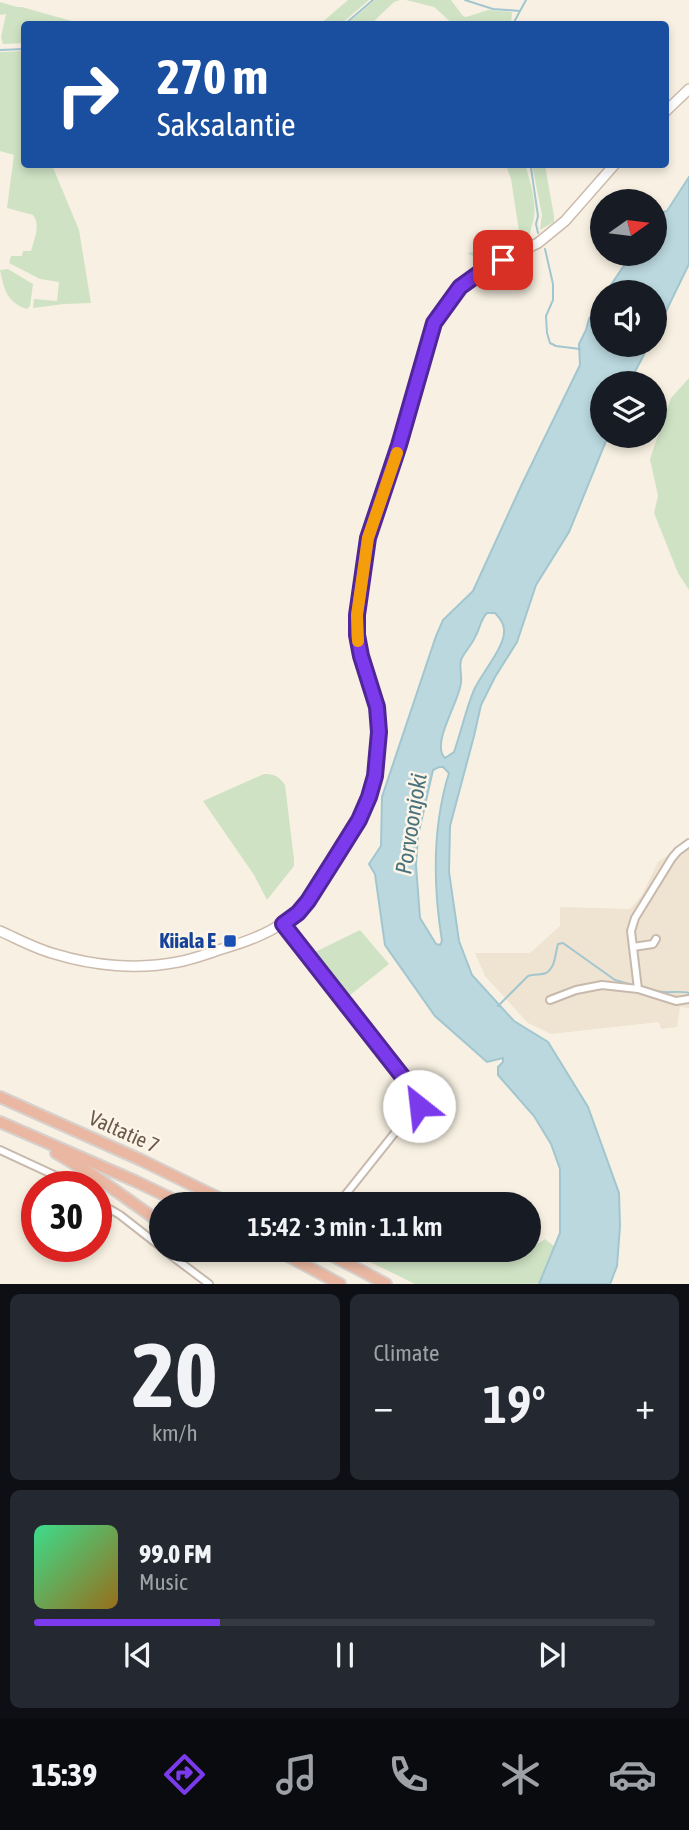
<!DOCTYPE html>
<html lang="en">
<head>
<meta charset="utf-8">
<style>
  body { margin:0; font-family:"Asap Condensed",sans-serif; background:#242831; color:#f1f3f6; height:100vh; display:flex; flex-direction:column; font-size:26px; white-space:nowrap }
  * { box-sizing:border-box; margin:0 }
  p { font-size:23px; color:#9ea1a6 }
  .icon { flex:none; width:38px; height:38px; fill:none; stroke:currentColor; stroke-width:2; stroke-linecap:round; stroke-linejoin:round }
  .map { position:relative; height:1284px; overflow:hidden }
  .details { display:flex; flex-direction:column; gap:10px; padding:10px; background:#0d0f14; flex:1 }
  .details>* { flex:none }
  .guide { position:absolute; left:21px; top:21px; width:648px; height:147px; border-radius:7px; box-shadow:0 4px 10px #0003; background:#1a4fa0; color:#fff; overflow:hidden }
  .needle { width:46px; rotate:76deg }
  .tools { position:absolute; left:590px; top:189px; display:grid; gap:14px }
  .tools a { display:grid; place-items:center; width:77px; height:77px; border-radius:50%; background:#171b24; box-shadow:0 4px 10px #0003; font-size:35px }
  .speed { position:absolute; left:21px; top:1171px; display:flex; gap:14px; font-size:35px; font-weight:700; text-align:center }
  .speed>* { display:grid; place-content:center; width:91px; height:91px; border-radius:50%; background:#171b24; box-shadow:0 4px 10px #0003; line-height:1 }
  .speed .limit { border:10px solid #d22; background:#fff; color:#111 }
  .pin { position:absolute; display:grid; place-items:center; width:60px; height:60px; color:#fff; margin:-30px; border-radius:14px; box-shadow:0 4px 10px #0006 }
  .me { position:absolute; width:77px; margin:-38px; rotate:331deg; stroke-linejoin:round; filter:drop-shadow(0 0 5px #0008) }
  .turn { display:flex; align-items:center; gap:24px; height:147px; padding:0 21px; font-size:32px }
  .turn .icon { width:91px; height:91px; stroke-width:2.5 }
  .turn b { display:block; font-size:49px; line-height:60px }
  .big { font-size:52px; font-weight:600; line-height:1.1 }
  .details .widget { flex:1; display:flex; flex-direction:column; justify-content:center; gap:10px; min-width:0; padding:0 24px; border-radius:10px; background:#242831 }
  .details .dial { align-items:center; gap:0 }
  .dial b { font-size:91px; line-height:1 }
  .song { display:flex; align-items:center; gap:21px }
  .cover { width:84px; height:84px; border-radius:10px; background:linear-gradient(135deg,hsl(150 70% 55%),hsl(40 70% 35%)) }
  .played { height:7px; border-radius:4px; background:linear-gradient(90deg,#7c3aed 30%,#363941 30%) }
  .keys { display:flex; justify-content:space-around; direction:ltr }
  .heat { display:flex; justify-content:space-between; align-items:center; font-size:38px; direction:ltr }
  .details .tiles { flex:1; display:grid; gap:10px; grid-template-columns:1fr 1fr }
  .widget:last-child { grid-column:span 2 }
  .trip { position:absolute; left:149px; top:1192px; width:392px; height:70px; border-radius:35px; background:#171b24; box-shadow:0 4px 10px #0003; font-weight:600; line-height:70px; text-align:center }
  .dock { display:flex; height:112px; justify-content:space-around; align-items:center; background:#090b0e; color:#9ea1a6 }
  .dock .icon { width:49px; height:49px }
  .dock .current { color:#7c3aed }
  .dock b { font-size:32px; color:#f1f3f6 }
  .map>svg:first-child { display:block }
  .residential { fill:#efe3d2 }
  .green { fill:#cfe3c4 }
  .water { fill:#bbd8df; stroke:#a2c6cf; stroke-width:2; fill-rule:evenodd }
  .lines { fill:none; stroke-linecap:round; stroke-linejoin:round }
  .stream { stroke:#a2c6cf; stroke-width:2 }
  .street-casing { stroke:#c7b9ac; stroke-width:10 }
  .secondary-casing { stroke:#ccbbac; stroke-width:12 }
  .highway-casing { stroke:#d6d1cd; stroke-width:14 }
  .street { stroke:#fff; stroke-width:6 }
  .secondary { stroke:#fff; stroke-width:9 }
  .highway { stroke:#eab8a2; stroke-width:10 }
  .route-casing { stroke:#51269a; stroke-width:18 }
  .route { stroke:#7c3aed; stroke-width:12 }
  .slow { stroke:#f59e0b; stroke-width:12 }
  .transit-dot { fill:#1a4fb4; stroke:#fcf5e8; stroke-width:2.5 }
  .labels { text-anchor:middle; stroke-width:5; stroke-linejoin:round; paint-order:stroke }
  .transit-label { font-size:21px; font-weight:bold; fill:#164399; stroke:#fcf5e8; text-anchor:end }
  .street-label { font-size:21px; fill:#6c594d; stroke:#fcf5e8 }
  .water-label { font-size:23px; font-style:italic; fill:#4a727d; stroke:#fcf5e8 }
</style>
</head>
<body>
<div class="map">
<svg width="689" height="1284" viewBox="0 0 689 1284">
  <rect width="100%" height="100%" fill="#f8f1e3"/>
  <path class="residential" d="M689,841v167l-9,-1 -3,20 -16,2 -2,-7 -108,12 -23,-11 -43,-47 -10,-23h55l30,-27v-19l70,2 12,-14 16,-33z"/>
  <path class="green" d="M348,0h21l-28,24h-21z
    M375,0h25l-6,2 -23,22h-24z
    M406,0h45l12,16 3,1 22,-7 24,2 -1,12h-20l-2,-1 -5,1h-31l-19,-17z
    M0,2l17,5h5l60,17h-58v19l-21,1 -2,-7 5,-23 -6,1z
    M24,51v113l28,1 27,65 12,73 -27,1 -31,4 1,-9 23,2 2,-19 -19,-3 -31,-16 2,-7h11l1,-5h8c3,-12 10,-25 2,-36l-26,-7 7,-53 -14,-4v-99z
    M506,165h19c5,14 13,42 8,57 -2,6 -3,10 -4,17 -13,11 -29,16 -45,22l-17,-8c18,-2 39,-4 53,-15l-9,-59z
    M532,165h13l9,51v6l-14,8 2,-15z
    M8,269l25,15 -3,22 -3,3c-20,-6 -23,-20 -27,-39z
    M689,378v212l-11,-17 -24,-60 4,-17 -8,-37 21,-61z
    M264,774c10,0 15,2 21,11l9,74v7l-27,34 -13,-25 -51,-74z
    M360,930l29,34 -40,32 -34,-44z
    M545,1239l9,7 -15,38h-124l-57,-28 3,-6h167l1,-8 10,1z"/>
  <path class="water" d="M689,177v87l-34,70 -1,-42h-48l26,-38h22l1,-33 4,-8 8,-2z
    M602,299v46h47l-20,38h-27v53h6l-39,96 -33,53 -19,57 -22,35 -14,28 -7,31 -24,90 -1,46 10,69 13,34 42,46 34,21 40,65 31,86 1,33 -3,40 -7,18h-71l21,-51v-64l-9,-25 -17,-28 -36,-41v-8l5,-5v-4l-16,4 -52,-46 -50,-71 -10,-71 -6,-10 12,-18 1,-49 54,-161 7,-16 30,-29 49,-107 58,-119 -1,-21 7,-14 3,-11zM487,613h8c5,5 10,11 9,19 0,16 -23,42 -30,58 -8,19 -13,42 -20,62l-9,6c-15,-14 15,-57 16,-76 1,-7 -2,-14 0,-22 3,-8 11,-15 14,-23 5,-8 5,-17 12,-24zM439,767h4l6,6c-17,55 -16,112 -7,168l-2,4 -4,-1 -16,-26 -4,-53 2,-29 15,-66z"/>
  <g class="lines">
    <path class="stream" d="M465,0l28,9 27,2
      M345,24l28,-24
      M513,24l13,-24
      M0,50l24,-1
      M529,164l2,4 7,48 -2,8 2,9
      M545,249l8,35v16l-7,16 1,17 3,10 6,3 24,3
      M639,986l11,4
      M656,991c11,3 23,-1 33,2
      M498,1006l30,-30c6,-2 14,-1 18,-3 10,-6 9,-20 12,-29l5,-1 52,37 14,4"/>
    <g class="street-casing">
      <path id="street" d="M283,924l138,176 -2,6 -22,24 -59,74
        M633,947l20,-3 3,-5
        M638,989l-7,-58 4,-13 37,-60 6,-7 11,-8
        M550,1000l26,-10 26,-5 36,4 38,12 13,-2
        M0,1150l54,25 19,11
        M96,1201l24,14 41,32
        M164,1250l45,34"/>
    </g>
    <g class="secondary-casing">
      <path id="secondary" d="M665,112l24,-23
        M0,931c18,8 36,18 55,23 39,12 83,16 123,8 16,-3 31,-9 47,-14 31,-9 62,-22 83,-47l51,-81 10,-22 6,-22 4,-44 -2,-25 -16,-51 -4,-21v-20l11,-77 31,-93 35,-122 26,-36 25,-18 53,-26 27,-22 50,-57"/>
    </g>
    <g class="highway-casing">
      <path id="highway" d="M0,1097l141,63 90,44
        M0,1122l135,59 48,23
        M56,1153l39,23 66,47
        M277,1250l63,34
        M322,1250l64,34"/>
    </g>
    <use href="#street" class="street"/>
    <use href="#secondary" class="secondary"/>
    <use href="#highway" class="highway"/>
  </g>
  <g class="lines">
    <g class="route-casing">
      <path id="route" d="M419,1106l2,-6 -138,-176 15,-11 10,-12 26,-41 25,-40 10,-23 6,-21 4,-44 -2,-25 -16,-51 -4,-21v-20l11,-77 31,-93 35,-122 26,-36 25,-18 18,-9"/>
    </g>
    <use href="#route" class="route"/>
    <path class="slow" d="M358,641l-1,-26 11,-77 29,-85"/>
  </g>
  <rect class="transit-dot" x="223" y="934" width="14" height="14" rx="3.5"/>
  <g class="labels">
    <g class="transit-label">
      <text x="216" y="948">Kiiala E</text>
    </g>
    <g class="street-label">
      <text transform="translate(124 1132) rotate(24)" y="7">Valtatie 7</text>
    </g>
    <g class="water-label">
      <text transform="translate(411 824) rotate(-81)" y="8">Porvoonjoki</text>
    </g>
  </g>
</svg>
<div class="tools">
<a><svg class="needle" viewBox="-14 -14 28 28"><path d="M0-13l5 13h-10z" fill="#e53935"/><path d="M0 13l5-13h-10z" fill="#9ea1a6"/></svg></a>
<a><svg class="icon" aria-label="sound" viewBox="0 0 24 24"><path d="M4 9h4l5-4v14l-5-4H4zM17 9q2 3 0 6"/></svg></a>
<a><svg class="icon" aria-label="layers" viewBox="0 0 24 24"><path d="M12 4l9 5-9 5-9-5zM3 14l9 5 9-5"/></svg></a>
</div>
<div class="speed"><div class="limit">30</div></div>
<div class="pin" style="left:503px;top:260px;background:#d93025"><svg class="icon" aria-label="arrive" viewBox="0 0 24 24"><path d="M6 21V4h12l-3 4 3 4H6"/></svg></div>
<svg class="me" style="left:419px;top:1106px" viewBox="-20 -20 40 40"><circle r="19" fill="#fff"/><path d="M0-13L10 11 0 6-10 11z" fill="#7c3aed"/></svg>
<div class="trip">15:42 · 3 min · 1.1 km</div>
<div class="guide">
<div class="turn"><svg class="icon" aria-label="right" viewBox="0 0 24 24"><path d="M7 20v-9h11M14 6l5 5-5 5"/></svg><div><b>270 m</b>Saksalantie</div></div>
</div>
</div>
<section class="details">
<div class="tiles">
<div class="widget dial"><b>20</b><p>km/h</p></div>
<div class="widget"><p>Climate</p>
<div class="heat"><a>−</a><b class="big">19°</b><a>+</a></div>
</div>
<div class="widget">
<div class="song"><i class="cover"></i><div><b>99.0 FM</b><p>Music</p></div></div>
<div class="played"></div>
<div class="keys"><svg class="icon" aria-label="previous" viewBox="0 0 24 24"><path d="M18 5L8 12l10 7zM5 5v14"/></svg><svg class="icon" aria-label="pause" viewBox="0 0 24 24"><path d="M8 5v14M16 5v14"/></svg><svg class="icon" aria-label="next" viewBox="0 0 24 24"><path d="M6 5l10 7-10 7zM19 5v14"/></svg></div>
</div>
</div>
</section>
<nav class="dock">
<b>15:39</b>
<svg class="icon current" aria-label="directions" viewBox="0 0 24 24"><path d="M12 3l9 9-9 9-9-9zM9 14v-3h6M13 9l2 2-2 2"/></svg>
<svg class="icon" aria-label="music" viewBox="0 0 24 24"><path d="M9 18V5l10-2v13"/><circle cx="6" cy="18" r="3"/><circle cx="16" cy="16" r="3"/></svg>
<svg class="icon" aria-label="phone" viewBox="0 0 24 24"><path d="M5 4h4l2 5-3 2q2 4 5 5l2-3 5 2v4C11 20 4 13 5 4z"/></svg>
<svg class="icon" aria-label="climate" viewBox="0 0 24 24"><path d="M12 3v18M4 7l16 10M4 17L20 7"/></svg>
<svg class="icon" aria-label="car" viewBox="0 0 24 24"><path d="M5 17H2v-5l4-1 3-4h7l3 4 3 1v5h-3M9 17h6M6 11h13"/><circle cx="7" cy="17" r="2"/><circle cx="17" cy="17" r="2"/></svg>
</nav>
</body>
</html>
